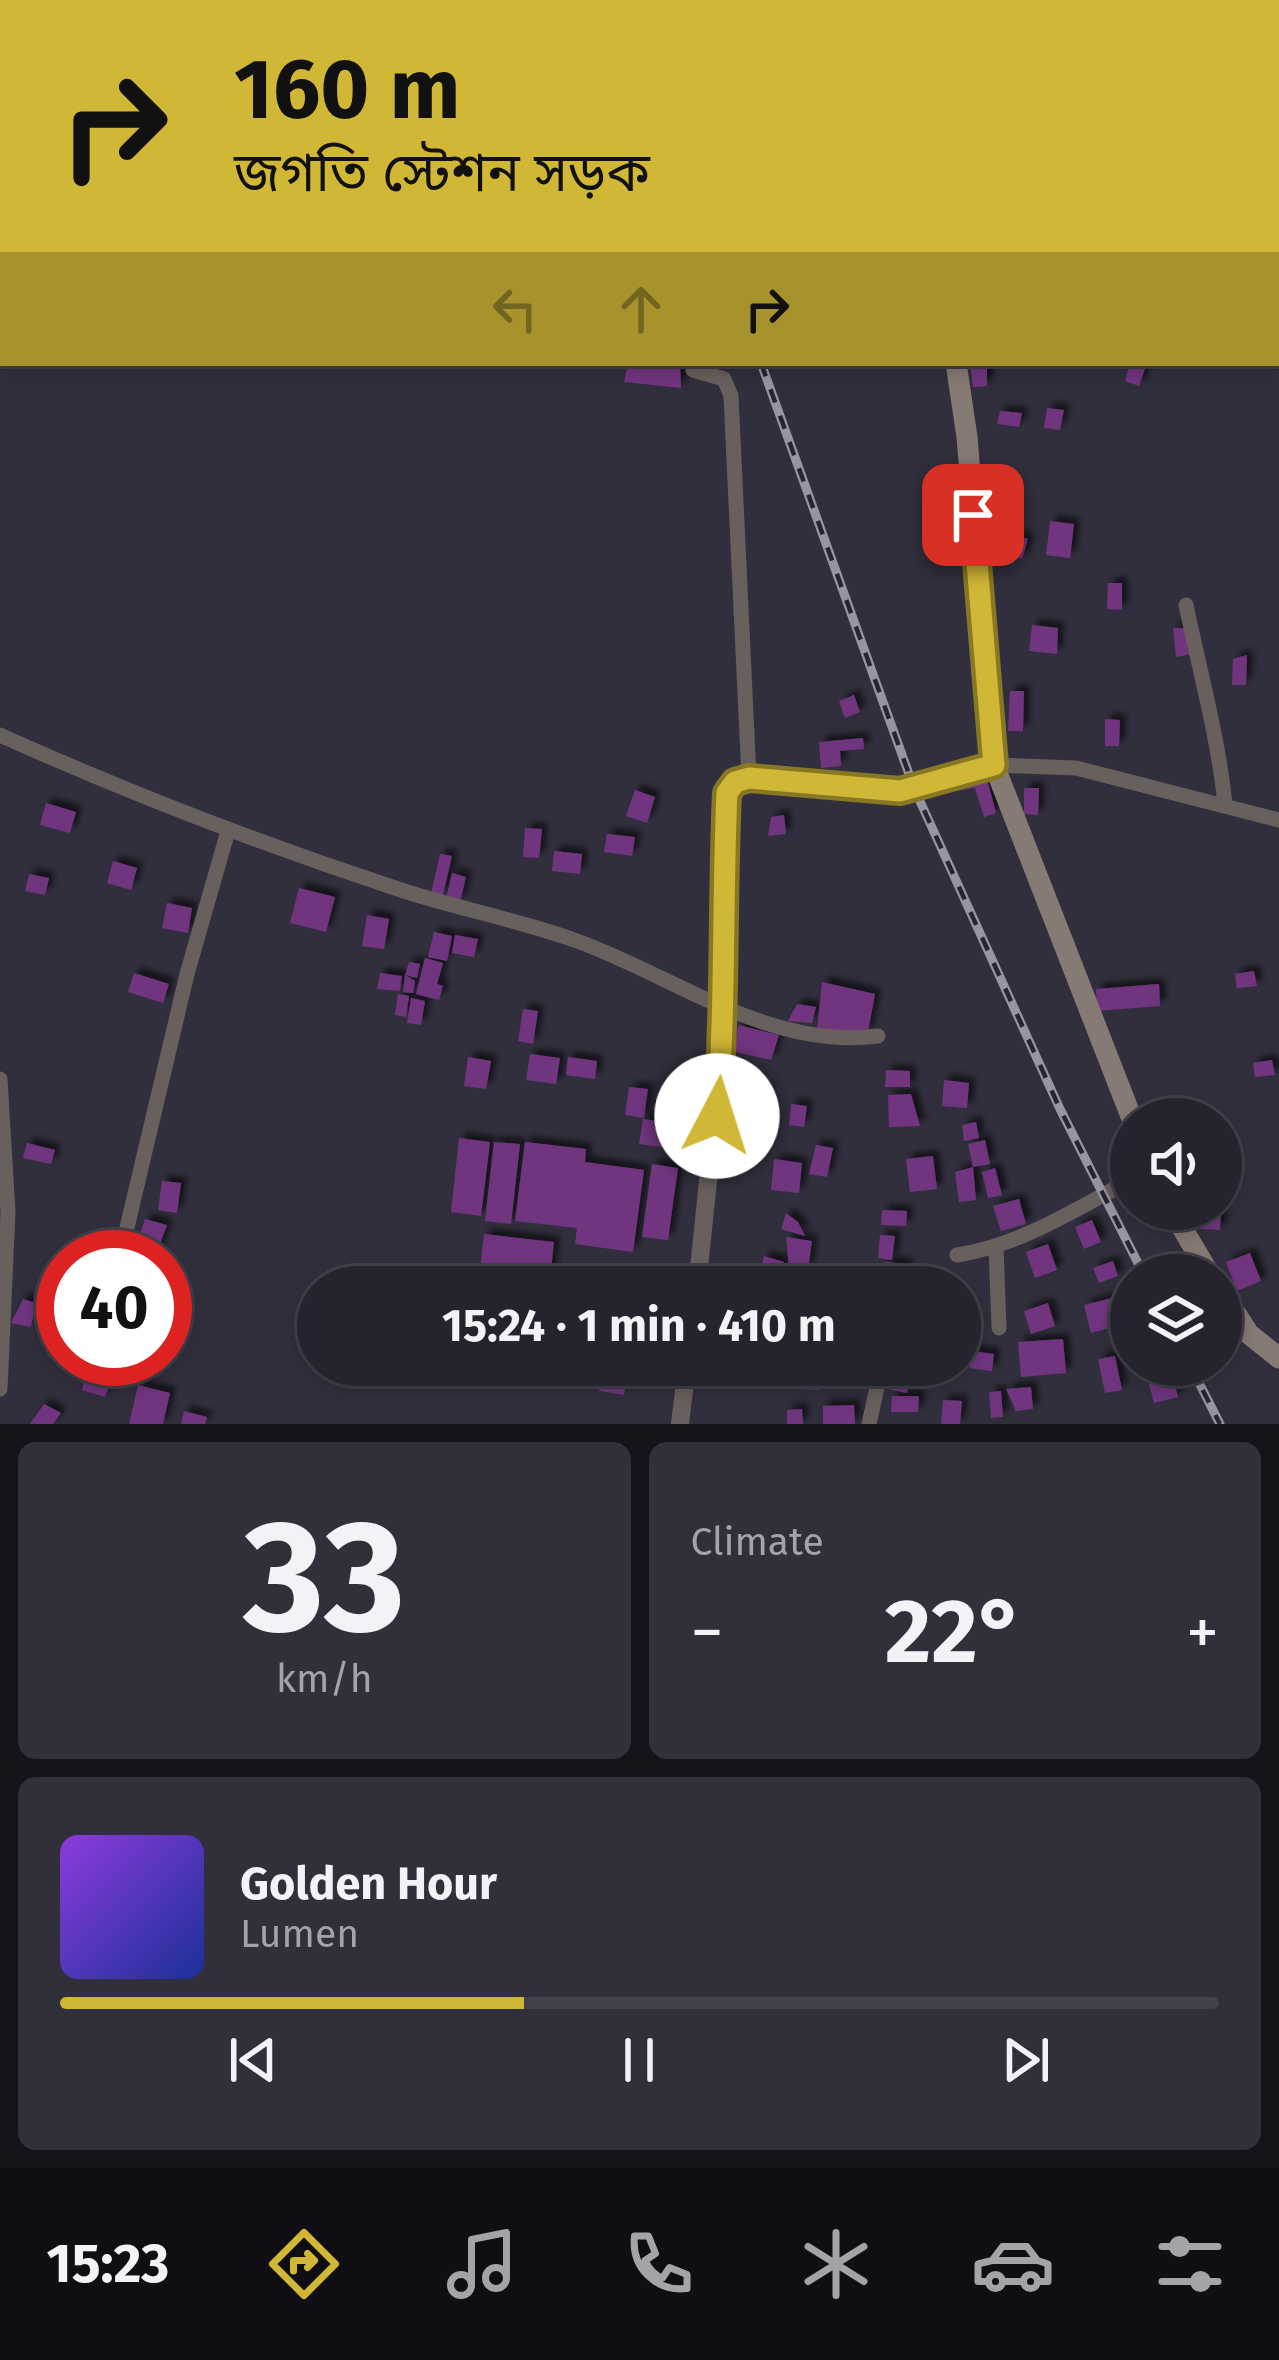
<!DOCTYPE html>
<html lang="en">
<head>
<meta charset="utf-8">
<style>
  body { margin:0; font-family:"Fira Sans","Noto Sans Bengali",sans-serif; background:#312f3a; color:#f1f3f6; height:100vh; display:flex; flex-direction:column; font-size:45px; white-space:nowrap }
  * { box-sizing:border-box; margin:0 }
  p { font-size:39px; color:#a3a4aa }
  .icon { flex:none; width:66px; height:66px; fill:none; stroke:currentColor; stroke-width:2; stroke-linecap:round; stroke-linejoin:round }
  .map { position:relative; height:1424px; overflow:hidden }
  .panel { display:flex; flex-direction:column; gap:18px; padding:18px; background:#141319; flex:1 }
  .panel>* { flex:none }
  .banner { position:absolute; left:0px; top:0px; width:1281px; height:366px; box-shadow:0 6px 18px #0003,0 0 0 3px #42404a; background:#d1b736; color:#111; overflow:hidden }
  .controls { position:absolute; left:1110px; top:1098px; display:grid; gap:24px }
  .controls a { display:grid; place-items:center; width:132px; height:132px; border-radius:50%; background:#25232e; box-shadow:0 6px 18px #0003,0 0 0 3px #42404a; font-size:60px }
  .speed { position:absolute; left:36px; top:1230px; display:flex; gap:24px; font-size:60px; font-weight:700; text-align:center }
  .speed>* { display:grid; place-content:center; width:156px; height:156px; border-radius:50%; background:#25232e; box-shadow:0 6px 18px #0003,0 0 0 3px #42404a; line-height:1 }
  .speed .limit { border:18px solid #d22; background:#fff; color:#111 }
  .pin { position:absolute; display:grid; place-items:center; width:102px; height:102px; color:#fff; margin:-51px; border-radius:24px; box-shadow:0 6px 18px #0006 }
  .me { position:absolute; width:132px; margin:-66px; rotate:5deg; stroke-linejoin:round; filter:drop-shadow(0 0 9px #0008) }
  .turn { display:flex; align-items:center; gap:42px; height:252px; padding:0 36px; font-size:54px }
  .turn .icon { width:156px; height:156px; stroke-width:2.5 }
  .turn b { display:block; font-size:84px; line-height:102px }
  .lanes { display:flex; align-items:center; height:114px; padding:0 36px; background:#0003; justify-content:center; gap:60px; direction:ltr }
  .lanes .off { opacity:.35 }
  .big { font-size:90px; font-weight:700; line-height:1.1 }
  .panel .widget { flex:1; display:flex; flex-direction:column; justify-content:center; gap:18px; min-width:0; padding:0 42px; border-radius:18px; background:#312f3a }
  .panel .dial { align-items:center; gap:0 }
  .dial b { font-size:156px; line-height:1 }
  .song { display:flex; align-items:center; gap:36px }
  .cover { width:144px; height:144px; border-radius:18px; background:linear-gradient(135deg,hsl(270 70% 55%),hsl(230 70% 35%)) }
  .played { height:12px; border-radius:6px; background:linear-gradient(90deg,#d1b736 40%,#42404a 40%) }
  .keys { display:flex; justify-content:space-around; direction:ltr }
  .heat { display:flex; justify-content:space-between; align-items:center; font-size:66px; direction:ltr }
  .panel .tiles { flex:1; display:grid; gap:18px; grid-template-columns:1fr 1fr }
  .widget:last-child { grid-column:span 2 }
  .trip { position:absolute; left:297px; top:1266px; width:684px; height:120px; border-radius:60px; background:#25232e; box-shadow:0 6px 18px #0003,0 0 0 3px #42404a; font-weight:700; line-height:120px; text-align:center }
  .tabs { display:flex; height:192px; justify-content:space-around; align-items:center; background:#0f0e12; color:#a3a4aa }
  .tabs .icon { width:84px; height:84px }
  .tabs .current { color:#d1b736 }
  .tabs b { font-size:54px; color:#f1f3f6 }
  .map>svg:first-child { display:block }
  .building { fill:#71367f; filter:url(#shadow) }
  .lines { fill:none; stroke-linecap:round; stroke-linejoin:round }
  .minor { stroke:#68605c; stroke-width:15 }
  .tertiary { stroke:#68605c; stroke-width:18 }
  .secondary { stroke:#867a74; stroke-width:21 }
  .rail-casing { stroke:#9795a0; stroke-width:9 }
  .rail { stroke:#272532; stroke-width:4.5; stroke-dasharray:14; stroke-linecap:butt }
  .route-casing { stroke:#887723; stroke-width:30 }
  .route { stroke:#d1b736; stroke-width:21 }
</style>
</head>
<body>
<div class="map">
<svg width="1279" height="1424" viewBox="0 0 1279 1424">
  <defs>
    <filter id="shadow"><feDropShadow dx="6" dy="-6" stdDeviation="3" flood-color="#0009"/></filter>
  </defs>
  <rect width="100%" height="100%" fill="#312f3d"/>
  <path class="building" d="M628,363h52l1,25 -57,-6z
    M970,363h17v23l-14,1z
    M1130,363h17l-8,23 -14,-5z
    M1047,408l17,2 -4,20 -16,-2z
    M1000,411l22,2 -3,14 -22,-3z
    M1050,521l24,3 -4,34 -24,-3z
    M994,532l1,11h9l-1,12 -17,-1 -2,-21z
    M1017,536l11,3 -6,20 -11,-3z
    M1108,583h14v27l-15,-1z
    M1032,625l26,3 -1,26 -28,-3z
    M1173,628h15l3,26 -15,3z
    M1247,655l-1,30h-14l1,-26z
    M1010,691h14l-1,40h-15z
    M854,695l6,17 -15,6 -6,-17z
    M1105,719l15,1 -1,26h-14z
    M863,738l1,11 -24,2 1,15 -20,2 -2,-26z
    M986,775l10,38 -12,4 -9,-29 -25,4 3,-10z
    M1024,788h15l-1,27 -14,-1z
    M635,790l20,7 -8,26 -21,-7z
    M46,803l30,9 -6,21 -30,-8z
    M784,815l2,19 -18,2 3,-19z
    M525,828l17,1 -3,29 -16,-1z
    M607,834l28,3 -3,19 -28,-4z
    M554,851l28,3 -2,20 -28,-3z
    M440,854l12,2 -9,39 -12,-2z
    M113,861l24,7 -6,22 -24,-7z
    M452,873l14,4 -6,25 -14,-3z
    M29,874l20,4 -4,17 -20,-4z
    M299,888l36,9 -9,35 -36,-9z
    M167,903l25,5 -4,25 -26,-5z
    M367,915l22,4 -5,30 -22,-3z
    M434,932l18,4 -5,25 -19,-4z
    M455,935l23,4 -4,18 -22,-4z
    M425,958l18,5 -6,21 6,2 -4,14 -23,-6z
    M409,962l11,2 -3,14 -12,-3 10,6 -2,12 -10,-1 2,-17z
    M1254,971l3,15 -20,2 -2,-14z
    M134,973l35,11 -6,19 -35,-11z
    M380,973l22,3 -2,15 -23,-2z
    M822,982l53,12 -7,38 -51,-2z
    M1159,984l1,22 -63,5 -1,-22z
    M398,994l11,2 -3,21 -11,-2z
    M411,998l14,3 -4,24 -14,-2z
    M797,1004l19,3 -4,16 -24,-2z
    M523,1009l15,2 -5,33 -15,-3z
    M738,1025l41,10 -8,25 -36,-8z
    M530,1054l30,4 -4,26 -30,-4z
    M468,1057l23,4 -5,28 -22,-3z
    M568,1057l29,4 -2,18 -29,-4z
    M1272,1060l3,15 -20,2 -2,-14z
    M886,1070l24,1v16h-25z
    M944,1080l25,3 -2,25 -25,-2z
    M629,1087l19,2 -4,29 -19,-3z
    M911,1094l9,32 -31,1 -1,-32z
    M791,1104l16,2 -3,21 -15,-2z
    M643,1119l22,3 -3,25 -23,-3z
    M976,1122l3,16 -15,3 -2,-16z
    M459,1138l31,4 -9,74 -30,-4z
    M985,1140l5,24 -17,3 -5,-23z
    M494,1142l26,2 -9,80 -26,-3z
    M525,1142l61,7 -1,13 59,8 -11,82 -58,-8 2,-16 -62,-7z
    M27,1143l28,7 -4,14 -28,-6z
    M816,1145l17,3 -6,29 -18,-3z
    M933,1156l4,33 -27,3 -4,-33z
    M774,1159l28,4 -3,30 -28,-3z
    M652,1164l26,4 -10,72 -26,-3z
    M973,1167l3,33 -17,2 -4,-30z
    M995,1168l7,27 -14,3 -6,-26z
    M162,1181l19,2 -4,30 -19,-3z
    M1019,1199l7,25 -25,7 -8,-25z
    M882,1210l25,1 -1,15 -25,-1z
    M1186,1211l35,1 -1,18 -35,-2z
    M786,1213l12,9 7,14 -24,-7z
    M145,1219l22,6 -10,27 -21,-6z
    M1092,1220l9,22 -17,7 -9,-22z
    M484,1234l70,8 -4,36 -70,-9z
    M880,1235l15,1 -3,24 -14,-2z
    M786,1237l26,4 -4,28 -19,-3z
    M1048,1244l9,26 -22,8 -9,-26z
    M1250,1253l11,28 -24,10 -11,-29z
    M764,1256l20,6 -4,17 -20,-5z
    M1113,1261l5,15 -19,7 -6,-15z
    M885,1262l22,2 -2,18 -22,-3z
    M574,1276l65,8v3h-66z
    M1124,1295l7,27 -40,11 -7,-28z
    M23,1299l13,4 -5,24 -20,-4z
    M1048,1303l7,23 -24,8 -7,-23z
    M1063,1339l3,34 -45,4 -3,-35z
    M972,1351l22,3 -2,17 -23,-3z
    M1115,1356l7,34 -17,3 -7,-34z
    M90,1363l24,7 -9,27 -23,-7z
    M602,1365l26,2 -4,28 -25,-4z
    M802,1367l19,1 -1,22 -18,-1z
    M882,1369l29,6 -4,18 -29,-6z
    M1172,1374l6,23 -24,6 -6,-23z
    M138,1385l32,8 -7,31h-34z
    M1031,1387l2,22 -17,2 -10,-22z
    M1001,1391l2,26 -12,1 -2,-26z
    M892,1396h27l-1,16h-27z
    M943,1400l19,1 -2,23h-19z
    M44,1404l17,9 -8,11h-23z
    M854,1405l1,19h-32v-18z
    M802,1409l1,15h-16v-14z
    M184,1411l23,6 -2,7h-24z"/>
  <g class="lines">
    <path class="minor" d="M1185,0l3,3
      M1124,3l2,-3
      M1278,80l1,1
      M693,370l31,9 7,17 18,382
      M1186,605c14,67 32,132 39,199
      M0,735c131,59 264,110 401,155 58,19 118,30 176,51 97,35 192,109 301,95
      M994,765l82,3 203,52
      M0,1079l8,133 -8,177
      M996,1247l3,81
      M957,1255c64,-10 117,-45 174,-75
      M120,1257l67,-283 41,-143
      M869,1424l13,-59"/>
    <path class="tertiary" d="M697,1287l29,-279 -5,-74 6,-141 8,-11 14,-4 151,13 94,-26
      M680,1424l7,-59"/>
    <path class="secondary" d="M852,0l2,3
      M956,363l11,74 27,328 138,354
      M1171,1209l39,66
      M1221,1291l28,43 30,24"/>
    <g class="rail-casing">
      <path id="rail" d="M658,0l1,3
        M761,363l153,425 146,321 84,166
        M1190,1365l30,59"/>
    </g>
    <use href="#rail" class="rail"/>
  </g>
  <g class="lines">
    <g class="route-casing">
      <path id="route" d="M717,1116c9,-108 5,-215 10,-323l8,-11 14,-4 151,13 94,-26 -21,-250"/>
    </g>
    <use href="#route" class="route"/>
  </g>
</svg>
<div class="controls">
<a><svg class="icon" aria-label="sound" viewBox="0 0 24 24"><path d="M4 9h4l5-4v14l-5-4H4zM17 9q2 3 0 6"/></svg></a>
<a><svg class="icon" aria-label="layers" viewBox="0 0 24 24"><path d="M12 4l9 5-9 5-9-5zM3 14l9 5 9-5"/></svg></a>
</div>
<div class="speed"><div class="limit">40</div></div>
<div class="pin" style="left:973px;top:515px;background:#d93025"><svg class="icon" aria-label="arrive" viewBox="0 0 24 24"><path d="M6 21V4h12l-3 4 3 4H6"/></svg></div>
<svg class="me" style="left:717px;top:1116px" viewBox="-20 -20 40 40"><circle r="19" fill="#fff"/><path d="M0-13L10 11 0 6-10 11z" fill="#d1b736"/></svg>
<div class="trip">15:24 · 1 min · 410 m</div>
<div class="banner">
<div class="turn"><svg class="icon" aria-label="right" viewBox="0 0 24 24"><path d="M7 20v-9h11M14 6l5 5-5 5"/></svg><div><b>160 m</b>জগতি স্টেশন সড়ক</div></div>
<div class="lanes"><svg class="icon off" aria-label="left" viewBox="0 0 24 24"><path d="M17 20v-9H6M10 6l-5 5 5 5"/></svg><svg class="icon off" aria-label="ahead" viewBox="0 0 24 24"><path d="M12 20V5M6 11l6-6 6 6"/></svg><svg class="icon" aria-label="right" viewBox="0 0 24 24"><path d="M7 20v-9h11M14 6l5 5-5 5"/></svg></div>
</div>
</div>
<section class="panel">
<div class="tiles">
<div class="widget dial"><b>33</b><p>km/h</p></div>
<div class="widget"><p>Climate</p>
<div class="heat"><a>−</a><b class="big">22°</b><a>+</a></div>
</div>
<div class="widget">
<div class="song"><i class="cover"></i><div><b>Golden Hour</b><p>Lumen</p></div></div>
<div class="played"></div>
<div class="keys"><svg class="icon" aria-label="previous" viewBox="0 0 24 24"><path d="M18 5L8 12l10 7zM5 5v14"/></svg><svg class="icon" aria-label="pause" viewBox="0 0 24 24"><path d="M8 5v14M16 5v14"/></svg><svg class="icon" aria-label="next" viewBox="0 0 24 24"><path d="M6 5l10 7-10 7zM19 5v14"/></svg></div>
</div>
</div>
</section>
<nav class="tabs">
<b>15:23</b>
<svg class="icon current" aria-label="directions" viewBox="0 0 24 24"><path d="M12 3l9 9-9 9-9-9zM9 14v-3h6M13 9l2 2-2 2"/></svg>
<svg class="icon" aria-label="music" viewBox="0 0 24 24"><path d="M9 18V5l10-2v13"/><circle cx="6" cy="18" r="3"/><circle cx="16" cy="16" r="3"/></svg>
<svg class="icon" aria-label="phone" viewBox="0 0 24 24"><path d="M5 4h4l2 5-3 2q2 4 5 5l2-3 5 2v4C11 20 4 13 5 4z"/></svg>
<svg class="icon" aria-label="climate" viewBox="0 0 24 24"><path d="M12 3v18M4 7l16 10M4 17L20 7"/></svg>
<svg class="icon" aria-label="car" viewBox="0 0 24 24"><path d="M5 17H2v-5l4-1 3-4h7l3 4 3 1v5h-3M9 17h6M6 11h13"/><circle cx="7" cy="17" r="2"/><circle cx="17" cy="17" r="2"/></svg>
<svg class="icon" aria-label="filters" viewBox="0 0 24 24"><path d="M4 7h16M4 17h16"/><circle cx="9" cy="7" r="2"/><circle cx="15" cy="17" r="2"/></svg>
</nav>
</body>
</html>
